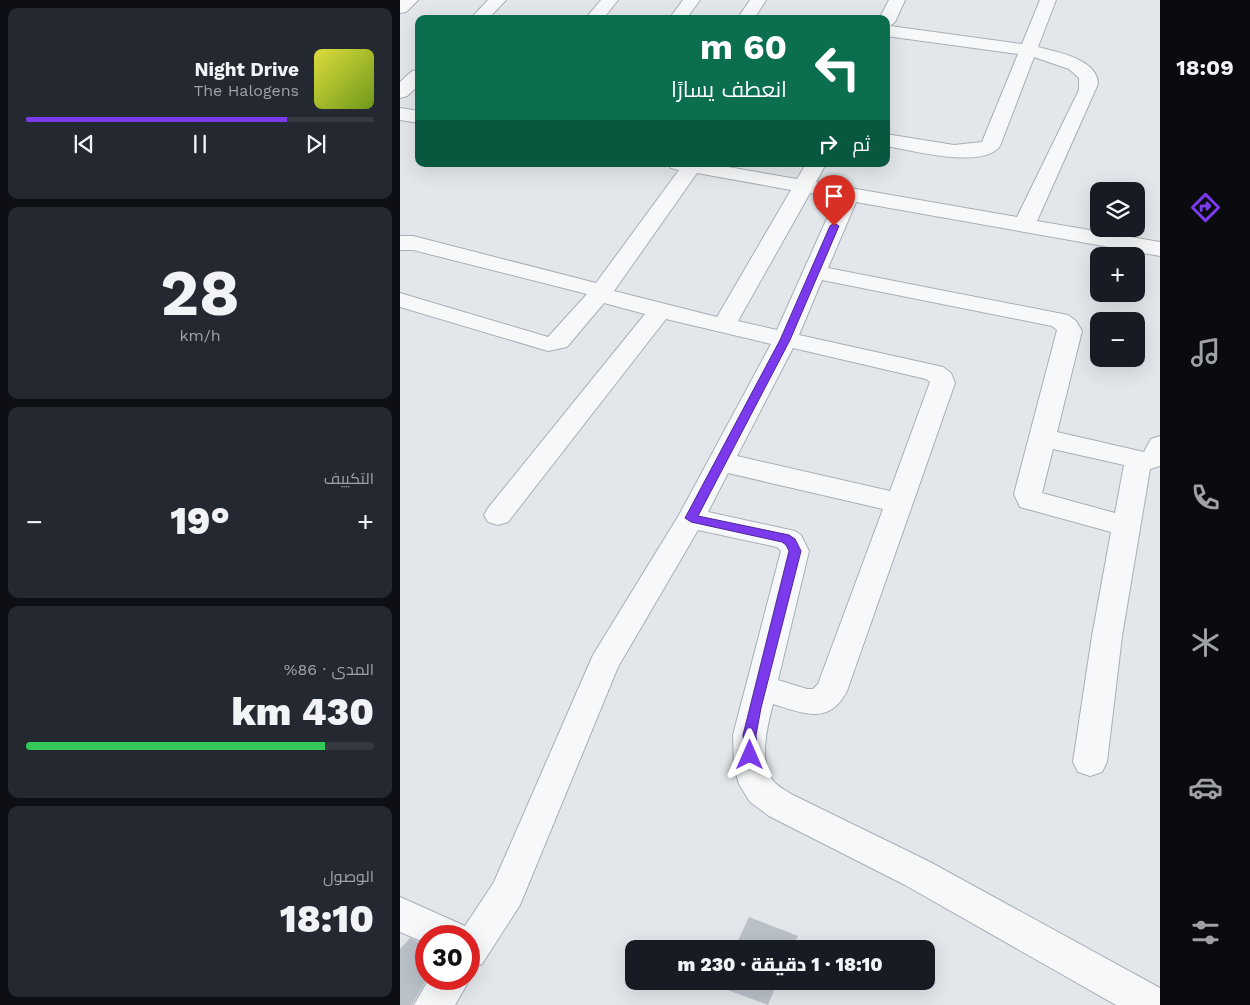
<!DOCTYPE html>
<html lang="ar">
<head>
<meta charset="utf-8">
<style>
  body { margin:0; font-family:"Work Sans",Cairo,sans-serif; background:#242831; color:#f1f3f6; direction:rtl; height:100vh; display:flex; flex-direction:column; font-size:19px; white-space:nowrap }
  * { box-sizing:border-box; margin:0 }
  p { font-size:16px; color:#9ea1a6 }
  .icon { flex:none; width:28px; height:28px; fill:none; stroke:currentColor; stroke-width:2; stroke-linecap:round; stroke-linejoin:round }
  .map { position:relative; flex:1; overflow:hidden; direction:ltr }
  .panel { display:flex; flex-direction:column; gap:8px; padding:8px; background:#0d0f14; width:400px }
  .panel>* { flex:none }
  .guide { position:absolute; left:15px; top:15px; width:475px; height:152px; border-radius:10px; box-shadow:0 5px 20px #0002; direction:rtl; background:#0b6e4f; color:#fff; overflow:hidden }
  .tools { position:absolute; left:690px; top:182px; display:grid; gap:10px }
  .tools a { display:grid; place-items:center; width:55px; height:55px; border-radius:10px; background:#171b24; box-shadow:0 5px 20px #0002; font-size:25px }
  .speed { position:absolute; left:15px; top:925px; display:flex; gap:10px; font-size:25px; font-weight:700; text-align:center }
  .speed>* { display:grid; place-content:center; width:65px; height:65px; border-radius:50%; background:#171b24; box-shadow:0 5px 20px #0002; line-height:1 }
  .speed .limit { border:8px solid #d22; background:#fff; color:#111 }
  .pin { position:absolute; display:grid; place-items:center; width:42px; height:42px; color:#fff; margin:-51px -21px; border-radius:50% 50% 50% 0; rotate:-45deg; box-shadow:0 0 5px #0007 }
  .pin .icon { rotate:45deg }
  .me { position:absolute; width:55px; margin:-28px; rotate:0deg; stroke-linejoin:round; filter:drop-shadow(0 0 4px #0008) }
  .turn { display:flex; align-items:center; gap:18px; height:105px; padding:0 20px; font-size:22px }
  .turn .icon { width:65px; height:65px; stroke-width:2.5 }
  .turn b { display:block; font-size:35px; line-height:42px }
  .then { display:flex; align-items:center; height:48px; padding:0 20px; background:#0003; gap:10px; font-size:19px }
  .big { font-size:38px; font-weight:800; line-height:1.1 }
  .panel .card { flex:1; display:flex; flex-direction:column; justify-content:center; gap:8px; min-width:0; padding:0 18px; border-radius:10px; background:#242831 }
  .panel .dial { align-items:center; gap:0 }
  .dial b { font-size:65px; line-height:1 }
  .song { display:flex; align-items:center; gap:15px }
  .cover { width:60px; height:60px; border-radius:8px; background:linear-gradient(135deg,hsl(60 70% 55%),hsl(80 70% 35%)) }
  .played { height:5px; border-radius:2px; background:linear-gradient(90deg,#7c3aed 75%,#363941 75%) }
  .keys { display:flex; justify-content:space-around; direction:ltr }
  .heat { display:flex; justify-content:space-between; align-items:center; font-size:28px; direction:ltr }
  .charge { height:8px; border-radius:4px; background:linear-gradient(90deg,#34c759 86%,#363941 0) }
  .trip { position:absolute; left:225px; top:940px; width:310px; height:50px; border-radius:10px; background:#171b24; box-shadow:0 5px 20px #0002; font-weight:800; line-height:50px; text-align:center; direction:rtl }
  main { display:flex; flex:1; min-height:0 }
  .tab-bar { display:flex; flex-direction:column; width:90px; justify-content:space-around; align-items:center; background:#090b0e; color:#9ea1a6 }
  .tab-bar .icon { width:35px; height:35px }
  .tab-bar .selected { color:#7c3aed }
  .tab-bar b { font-size:22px; color:#f1f3f6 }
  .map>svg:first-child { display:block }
  .building { fill:#bac1c8 }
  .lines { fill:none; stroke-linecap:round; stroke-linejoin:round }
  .minor-casing { stroke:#a8afb5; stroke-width:2 }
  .minor { fill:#f6f8f9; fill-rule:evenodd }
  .route { fill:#7c3aed; stroke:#51269a }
</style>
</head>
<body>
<main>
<nav class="tab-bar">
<b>18:09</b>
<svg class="icon selected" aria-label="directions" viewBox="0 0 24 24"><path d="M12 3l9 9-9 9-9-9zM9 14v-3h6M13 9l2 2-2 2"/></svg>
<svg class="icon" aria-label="music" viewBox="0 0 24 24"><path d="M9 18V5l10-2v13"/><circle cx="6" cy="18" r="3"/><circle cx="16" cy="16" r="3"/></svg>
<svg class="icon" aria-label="phone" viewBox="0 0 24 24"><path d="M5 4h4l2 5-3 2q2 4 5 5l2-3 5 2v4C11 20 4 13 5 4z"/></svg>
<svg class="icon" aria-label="climate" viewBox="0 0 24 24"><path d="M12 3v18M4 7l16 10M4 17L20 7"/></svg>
<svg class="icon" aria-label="car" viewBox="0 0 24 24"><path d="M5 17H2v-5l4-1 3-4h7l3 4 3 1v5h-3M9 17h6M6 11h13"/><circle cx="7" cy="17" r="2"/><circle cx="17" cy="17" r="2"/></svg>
<svg class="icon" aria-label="filters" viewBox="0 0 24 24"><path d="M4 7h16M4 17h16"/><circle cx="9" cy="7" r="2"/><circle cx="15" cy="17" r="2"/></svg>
</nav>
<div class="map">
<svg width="760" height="1005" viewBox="0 0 760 1005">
  <rect width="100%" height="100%" fill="#e3e7eb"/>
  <path class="building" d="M349,917l49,19 -6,13h-58z
    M10,938l16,7 1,34 -15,26h-12v-56z
    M319,981h59l-10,24 -51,-19z"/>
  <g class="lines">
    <g class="minor-casing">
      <path id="minor" d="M0,0h18l-12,12 -6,1z
        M88,0h18l-18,19h-18z
        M201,0h17l-15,19h-18z
        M283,0h17l-14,19h-17z
        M350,0h16l-12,19h-17z
        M489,0h16l-10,22 -5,4 132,18 18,-44h16l-18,47c19,5 60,12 60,37l-61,137 123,21v14l-304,-54 -28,66 240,47 8,6 6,10 -25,101 87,20 7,-13 9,-3v30l-10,3 -28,167 -15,126 -5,10 -12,4 -12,-4 -5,-10 19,-126 19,-104 -91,-25 -6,-13 43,-164 -5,-4 -230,-46 -23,55 144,32 8,6 4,10 -108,308c-18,35 -44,22 -74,13 -5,19 -14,55 -2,74 5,8 14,12 22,17l137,67 230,126v17h-44l-211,-120 -136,-69 -19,-14 -11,-18 -5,-17 -1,-32 48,-184 -4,-4 -79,-17 -80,137 -98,238 -38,59 -13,6v-34h-43v7l-26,-11v-35l65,29 29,-44 99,-227 86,-140 92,-171 -105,-25 -158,203 -10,3 -10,-3 -4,-7 4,-7 157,-194 -41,-11 -37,44 -19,4 -148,-44v-14l148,44 39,-43 -174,-44h-13v-14h13l183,47 83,-113 -8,-2 -3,-4h43l86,15 9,-15h20l-10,18 201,35 62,-127v-12l-10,-9 -35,-12 -34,89c-17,24 -89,4 -114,0v-12l68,11 28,-3 36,-88 -132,-18v-17h-7zM297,173l94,17 -74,127 -103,-26zM410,193l26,5 -59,132 -39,-9zM393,348l133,31 4,3 -40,109 -153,-35zM653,449l71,16 -9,48 -73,-20zM328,473l155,36 -65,175 -5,5h-6l-29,-9 31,-129 -8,-16 -6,-4 -87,-19z
        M19,70v15l-12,11 -7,2v-16l12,-11z
        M0,108l19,3v12l-19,-3z
        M69,977l1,2 -15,26h-41l15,-26h40z"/>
    </g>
    <use href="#minor" class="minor"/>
  </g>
  <path class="route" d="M434,223l5,3 -49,114 -92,176 91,19 6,4 6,12 -40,157 -5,27 1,20 -2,4h-10l-2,-24 46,-184 -3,-6 -4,-3 -91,-20 -6,-4 95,-178 50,-114z"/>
</svg>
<div class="tools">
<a><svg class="icon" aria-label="layers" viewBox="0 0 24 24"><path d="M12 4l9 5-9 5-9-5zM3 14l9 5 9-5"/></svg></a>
<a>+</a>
<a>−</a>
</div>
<div class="speed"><div class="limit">30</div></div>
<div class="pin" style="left:434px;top:226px;background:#d93025"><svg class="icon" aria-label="arrive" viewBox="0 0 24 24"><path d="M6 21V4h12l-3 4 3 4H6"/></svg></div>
<svg class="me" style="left:350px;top:755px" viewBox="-20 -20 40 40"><path d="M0-17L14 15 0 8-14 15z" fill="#7c3aed" stroke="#fff" stroke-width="4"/></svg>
<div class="trip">18:10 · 1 دقيقة · 230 m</div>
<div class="guide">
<div class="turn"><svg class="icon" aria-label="left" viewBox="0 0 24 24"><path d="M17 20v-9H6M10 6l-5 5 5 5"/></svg><div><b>60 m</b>انعطف يسارًا</div></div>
<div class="then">ثم<svg class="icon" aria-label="right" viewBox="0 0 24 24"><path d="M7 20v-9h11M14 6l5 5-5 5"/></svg></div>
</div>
</div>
<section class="panel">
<div class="card">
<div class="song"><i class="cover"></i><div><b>Night Drive</b><p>The Halogens</p></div></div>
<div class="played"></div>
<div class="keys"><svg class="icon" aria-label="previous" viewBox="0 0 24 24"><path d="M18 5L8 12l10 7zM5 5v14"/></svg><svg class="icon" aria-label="pause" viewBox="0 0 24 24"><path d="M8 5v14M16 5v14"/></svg><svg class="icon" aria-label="next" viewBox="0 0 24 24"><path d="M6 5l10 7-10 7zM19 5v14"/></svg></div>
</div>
<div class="card dial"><b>28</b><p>km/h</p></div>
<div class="card"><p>التكييف</p>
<div class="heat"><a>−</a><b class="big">19°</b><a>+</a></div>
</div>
<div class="card"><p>المدى · 86%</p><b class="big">430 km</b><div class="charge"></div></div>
<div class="card"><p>الوصول</p><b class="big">18:10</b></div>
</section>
</main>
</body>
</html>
